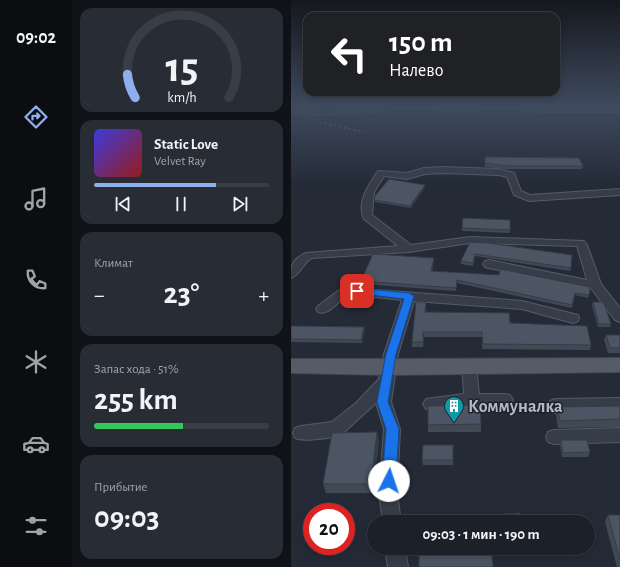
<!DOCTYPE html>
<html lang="ru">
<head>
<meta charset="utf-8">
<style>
  body { margin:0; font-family:"Alegreya Sans",sans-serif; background:#282d35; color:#f1f3f6; height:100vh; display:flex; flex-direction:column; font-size:15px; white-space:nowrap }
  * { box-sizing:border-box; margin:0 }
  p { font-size:13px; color:#a0a3a8 }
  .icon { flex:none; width:22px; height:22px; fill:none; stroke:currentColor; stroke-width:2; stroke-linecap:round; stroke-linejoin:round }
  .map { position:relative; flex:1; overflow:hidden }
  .drawer { display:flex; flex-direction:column; gap:8px; padding:8px; background:#0f1217; width:219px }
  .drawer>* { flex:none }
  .hud { position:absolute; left:12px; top:12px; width:257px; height:84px; border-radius:12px; box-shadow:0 2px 10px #0003,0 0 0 1px #393e46; background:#202124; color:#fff; overflow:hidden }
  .speed { position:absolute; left:12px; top:503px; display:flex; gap:8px; font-size:20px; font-weight:700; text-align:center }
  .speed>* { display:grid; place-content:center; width:52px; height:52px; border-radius:50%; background:#1b2029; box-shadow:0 2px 10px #0003,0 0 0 1px #393e46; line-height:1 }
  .speed .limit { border:6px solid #d22; background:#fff; color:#111 }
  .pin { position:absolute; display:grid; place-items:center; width:34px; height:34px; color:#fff; margin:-17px; border-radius:8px; box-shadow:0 2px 6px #0006 }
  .me { position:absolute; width:44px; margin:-22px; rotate:4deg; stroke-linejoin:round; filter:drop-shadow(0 0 3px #0008) }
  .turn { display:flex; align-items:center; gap:14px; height:84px; padding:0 20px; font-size:18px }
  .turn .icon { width:52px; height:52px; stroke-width:2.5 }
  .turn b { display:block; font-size:28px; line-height:34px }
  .big { font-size:30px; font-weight:700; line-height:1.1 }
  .drawer .card { flex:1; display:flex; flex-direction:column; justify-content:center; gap:6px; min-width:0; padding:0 14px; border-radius:12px; background:#282d35 }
  .drawer .dial { align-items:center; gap:0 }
  .dial svg { height:104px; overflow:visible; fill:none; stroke:#393e46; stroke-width:7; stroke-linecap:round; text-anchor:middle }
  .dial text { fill:#f1f3f6; stroke:none }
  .song { display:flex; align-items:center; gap:12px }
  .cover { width:48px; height:48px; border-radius:6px; background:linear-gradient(135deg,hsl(240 70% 55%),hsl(0 70% 35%)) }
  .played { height:4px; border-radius:2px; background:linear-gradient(90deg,#8faeec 70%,#393e46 70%) }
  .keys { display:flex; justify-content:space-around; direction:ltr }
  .heat { display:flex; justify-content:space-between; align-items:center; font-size:22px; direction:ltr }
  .charge { height:6px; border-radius:3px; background:linear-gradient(90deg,#34c759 51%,#393e46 0) }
  .trip { position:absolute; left:76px; top:515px; width:228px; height:40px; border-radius:20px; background:#1b2029; box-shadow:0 2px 10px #0003,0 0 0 1px #393e46; font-weight:700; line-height:40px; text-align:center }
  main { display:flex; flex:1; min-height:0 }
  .dock { display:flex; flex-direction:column; width:72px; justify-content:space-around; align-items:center; background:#0b0d10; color:#a0a3a8 }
  .dock .icon { width:28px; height:28px }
  .dock .selected { color:#8faeec }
  .dock b { font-size:18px; color:#f1f3f6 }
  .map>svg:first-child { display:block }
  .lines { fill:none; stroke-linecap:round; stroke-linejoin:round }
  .minor-casing { stroke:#555b66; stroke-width:2 }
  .major-casing { stroke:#414651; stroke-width:2 }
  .minor { fill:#373d48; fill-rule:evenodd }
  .major { fill:#555c68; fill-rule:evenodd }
  .rail { stroke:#5c6370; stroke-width:1.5; stroke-dasharray:2.5 2.5; stroke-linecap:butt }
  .wall { fill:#414955 }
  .shaded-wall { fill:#353c45 }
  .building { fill:#4c5563; stroke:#353c45 }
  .route { fill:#1a73e8; stroke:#114b97 }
  .labels { text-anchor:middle; stroke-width:3; stroke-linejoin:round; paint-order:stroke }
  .near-poi-label { font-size:18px; font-weight:bold; fill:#b2b8c4; stroke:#1d222d; text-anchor:start }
</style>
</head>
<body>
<main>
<nav class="dock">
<b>09:02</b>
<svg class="icon selected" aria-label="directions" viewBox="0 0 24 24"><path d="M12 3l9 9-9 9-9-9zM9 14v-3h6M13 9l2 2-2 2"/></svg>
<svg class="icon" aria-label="music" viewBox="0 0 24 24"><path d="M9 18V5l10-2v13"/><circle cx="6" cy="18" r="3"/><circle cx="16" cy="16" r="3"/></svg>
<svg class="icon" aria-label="phone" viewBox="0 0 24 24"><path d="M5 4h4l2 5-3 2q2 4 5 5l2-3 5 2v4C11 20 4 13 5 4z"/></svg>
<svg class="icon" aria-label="climate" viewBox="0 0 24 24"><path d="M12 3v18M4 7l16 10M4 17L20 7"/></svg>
<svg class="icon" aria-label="car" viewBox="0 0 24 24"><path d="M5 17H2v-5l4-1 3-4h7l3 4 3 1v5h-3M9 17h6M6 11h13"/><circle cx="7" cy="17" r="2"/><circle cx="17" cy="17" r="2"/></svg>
<svg class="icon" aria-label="filters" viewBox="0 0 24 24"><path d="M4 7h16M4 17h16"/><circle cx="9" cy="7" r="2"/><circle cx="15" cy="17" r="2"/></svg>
</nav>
<section class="drawer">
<div class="card dial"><svg viewBox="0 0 100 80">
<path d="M14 69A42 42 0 1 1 86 69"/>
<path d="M14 69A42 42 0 0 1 8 51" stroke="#8faeec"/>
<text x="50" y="56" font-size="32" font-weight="700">15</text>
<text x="50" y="72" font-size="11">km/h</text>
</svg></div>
<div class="card">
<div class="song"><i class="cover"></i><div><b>Static Love</b><p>Velvet Ray</p></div></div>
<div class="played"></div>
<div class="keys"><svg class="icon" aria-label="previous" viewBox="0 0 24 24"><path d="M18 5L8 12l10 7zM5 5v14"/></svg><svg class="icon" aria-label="pause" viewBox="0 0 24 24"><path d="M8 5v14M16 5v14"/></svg><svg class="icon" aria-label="next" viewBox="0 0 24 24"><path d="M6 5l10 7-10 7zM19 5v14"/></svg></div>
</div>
<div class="card"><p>Климат</p>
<div class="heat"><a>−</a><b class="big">23°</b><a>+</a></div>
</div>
<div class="card"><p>Запас хода · 51%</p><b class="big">255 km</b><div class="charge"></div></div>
<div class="card"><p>Прибытие</p><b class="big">09:03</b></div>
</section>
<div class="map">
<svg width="329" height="567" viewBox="0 0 329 567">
  <rect width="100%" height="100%" fill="#242b37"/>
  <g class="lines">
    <g class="minor-casing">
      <path id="minor" d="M78,105h69l6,2 77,-2 18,3h81v4h-81l-29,-4 -66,3 -13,-3 -59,-1z
        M0,107l28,4 62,-3 4,2 -4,2 -62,3 -28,-4z
        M151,167l57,2 15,4 7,18 9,4 90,-6v6l-91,6 -15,-6 -7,-18 -8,-2 -57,-2 -17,1 -18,5 -23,-3 -10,16 -2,23 39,30 59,-8 114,4 3,4 14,39 19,24v14l-5,-2 -24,-32 -102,-20 -4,-1 -2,-3 2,-3 4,-1 98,20 -10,-34 -107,-3 -61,9 -97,6c-9,5 -12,17 -21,20 0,-14 2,-19 15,-25l92,-7 -34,-27c-8,-16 5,-35 14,-48l29,2 17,-5z
        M58,288l173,13 56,14 1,3 -1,3 -5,2 -51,-14 -108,-8 -16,53 -7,48 9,27 -3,65 4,28h-18l-4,-28 5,-65 -8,-26 -34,31c-11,4 -36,8 -47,4l-2,-5 2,-5 6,-2 31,-4 24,-19 23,-24 5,-25 18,-54c-10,-1 -48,-6 -55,-3 -11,4 -17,19 -29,15l-2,-3 2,-3 20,-15z
        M178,360l5,2 2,4 3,28h26l5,1 3,5 -3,5 -5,1h-33l-41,4 -5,-1 -3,-5 3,-5 38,-5 -2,-28 2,-4z
        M329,398v14l-65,1 -5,-2 -3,-5 3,-5 5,-2z
        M329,428v14l-66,2 -6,-2 -2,-5 2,-5 6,-2z
        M94,548h20l3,19h-20z"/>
    </g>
    <g class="major-casing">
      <path id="major" d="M329,358v14l-231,3 -98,-2v-14h98z"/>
    </g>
    <use href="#minor" class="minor"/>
    <use href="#major" class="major"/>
    <path class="rail" d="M0,112l33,11 40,9"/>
  </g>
  <path class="wall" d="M194,157l98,9 -1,3h-76l-21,-2z
    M134,185v2l-14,21 -36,-6 -1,-2z
    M219,220v13l-48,-2v-3z
    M179,242l101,26 -1,3 -95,-15 -2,10 -12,-2v-3z
    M143,258v3l-2,10 158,16 -2,11 -13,-3 -3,13 -115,-25 -1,8 -94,-7 -1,-3z
    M302,302l18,22 -1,3h-12l-6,-22z
    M136,307l-1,5 84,11 81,22 -1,5 -108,-1v-12h-58l-1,10h-11v-5z
    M0,326l74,3 -3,14 -71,-1z
    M315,335h14v18h-12l-4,-13z
    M329,406v21l-62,1 -2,-14 1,-7z
    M190,424v8h-53v-7z
    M86,432l2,10 -6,51h-47l-3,-9z
    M270,440l29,12 -2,5h-26l-2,-12z
    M162,445v20h-30l-1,-5z
    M317,515h12v52h-3l-12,-45z
    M151,548h82v1l-32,3 -50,-1z"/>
  <path class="shaded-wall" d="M134,185v2l-14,21 -1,-2z
    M73,327l1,2 -3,14 -1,-3z
    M132,332l1,5 -1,10z
    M86,432l2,10 -6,51 -2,-9z"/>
  <path class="building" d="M194,157l94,1 4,8h-76l-22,-3z
    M98,179l36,6 -15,21 -36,-6 1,-4z
    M172,218l47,2v10l-48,-2z
    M179,242l18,1 84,12 -1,13 -96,-14 -2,9 -12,-2z
    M82,254l61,4 -3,13 68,4 1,-6 90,18 -1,8 -14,-2 -3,12 -115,-25 -1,8 -95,-7z
    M125,302h10l-1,10 84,1 1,10 77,3 4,19 -108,-1 -1,-12h-59v10h-11z
    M302,302h10l2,4 6,18h-12z
    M0,326l73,1 -3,13 -70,-1z
    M315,335h14v13h-10z
    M189,405l1,19 -53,1v-19z
    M329,406v13l-60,2 -3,-14z
    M86,432l-6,52h-48l9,-51z
    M270,440h26l3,12 -27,1z
    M132,445h30v15h-31z
    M229,513l1,9h-63l29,-1v-6z
    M317,515h12v45z
    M151,548h49l2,19h-74v-15l23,-1z"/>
  <linearGradient id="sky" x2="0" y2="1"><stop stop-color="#14181e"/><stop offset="0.57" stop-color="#3f4a5e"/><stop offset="1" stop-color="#3f4a5e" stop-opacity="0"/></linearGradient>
  <rect width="329" height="185" fill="url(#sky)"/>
  <path class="route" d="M66,288l52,5 5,3 -18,58 -8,48 11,27 -3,52 -2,5 -5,2 -5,-2 -2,-5 4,-52 -9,-27 9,-48 18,-55 -51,-6 -1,-2z"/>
  <defs>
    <g id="building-pin" transform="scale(1)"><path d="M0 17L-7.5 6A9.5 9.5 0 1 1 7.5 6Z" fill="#0f9aa8" stroke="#1d222d"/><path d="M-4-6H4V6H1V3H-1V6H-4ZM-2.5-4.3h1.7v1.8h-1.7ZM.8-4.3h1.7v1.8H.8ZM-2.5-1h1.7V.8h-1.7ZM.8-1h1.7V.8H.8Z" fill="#fff"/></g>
  </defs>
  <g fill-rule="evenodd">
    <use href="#building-pin" x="163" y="406"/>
  </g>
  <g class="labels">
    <g class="near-poi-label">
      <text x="177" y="412">Коммуналка</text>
    </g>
  </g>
</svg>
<div class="speed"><div class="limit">20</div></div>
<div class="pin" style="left:66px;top:291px;background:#d93025"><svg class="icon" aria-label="arrive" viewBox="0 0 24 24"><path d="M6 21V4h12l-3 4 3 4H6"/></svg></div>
<svg class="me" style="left:98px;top:481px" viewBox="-20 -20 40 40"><circle r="19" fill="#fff"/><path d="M0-13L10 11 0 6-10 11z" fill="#1a73e8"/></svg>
<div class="trip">09:03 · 1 мин · 190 m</div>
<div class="hud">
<div class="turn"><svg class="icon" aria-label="left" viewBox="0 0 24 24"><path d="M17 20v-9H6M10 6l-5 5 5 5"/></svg><div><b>150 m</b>Налево</div></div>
</div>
</div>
</main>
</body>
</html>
